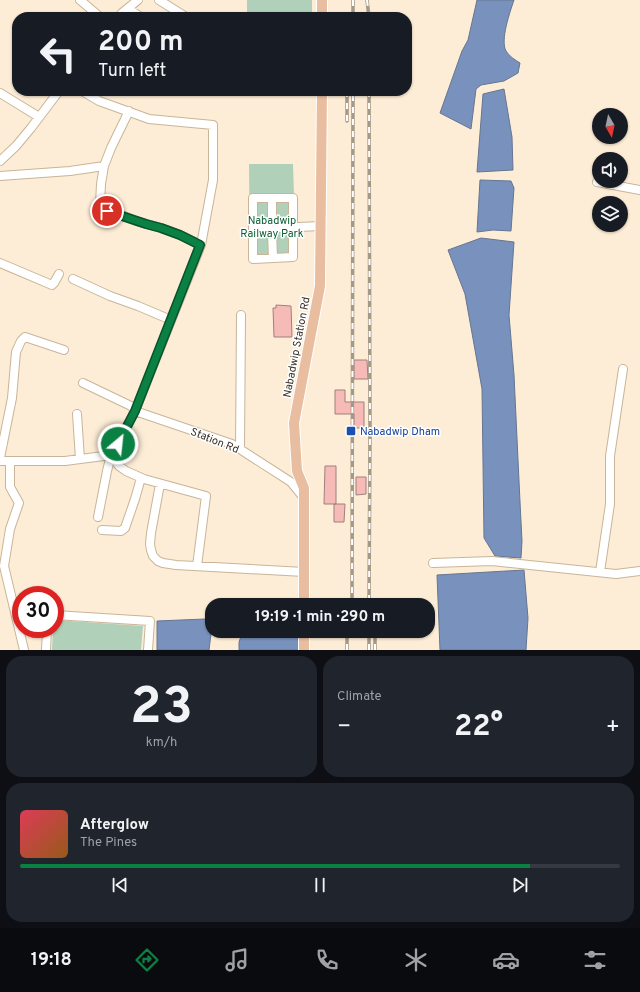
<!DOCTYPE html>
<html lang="en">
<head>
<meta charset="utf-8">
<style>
  body { margin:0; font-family:Overpass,sans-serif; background:#20242c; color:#f1f3f6; height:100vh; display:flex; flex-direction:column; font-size:15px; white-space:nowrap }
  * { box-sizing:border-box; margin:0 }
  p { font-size:13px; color:#9ea1a6 }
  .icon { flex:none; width:22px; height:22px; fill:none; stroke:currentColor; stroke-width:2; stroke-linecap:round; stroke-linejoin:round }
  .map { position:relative; height:650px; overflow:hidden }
  .sheet { display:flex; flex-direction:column; gap:6px; padding:6px; background:#0d0f14; flex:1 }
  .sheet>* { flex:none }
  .hud { position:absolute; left:12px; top:12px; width:400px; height:84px; border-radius:16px; box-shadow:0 1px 3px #0004; background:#171b24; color:#f1f3f6; overflow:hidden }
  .needle { width:26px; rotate:171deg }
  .buttons { position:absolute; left:592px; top:108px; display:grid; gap:8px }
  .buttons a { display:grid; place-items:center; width:36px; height:36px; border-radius:50%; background:#171b24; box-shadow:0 1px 3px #0004; font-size:20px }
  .speed { position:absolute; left:12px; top:586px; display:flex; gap:8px; font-size:20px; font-weight:700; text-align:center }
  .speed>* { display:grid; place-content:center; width:52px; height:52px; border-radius:50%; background:#171b24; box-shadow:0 1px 3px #0004; line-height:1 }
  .speed .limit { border:6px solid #d22; background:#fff; color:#111 }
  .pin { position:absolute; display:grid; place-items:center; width:34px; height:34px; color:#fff; margin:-17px; border:2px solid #fff; border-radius:50%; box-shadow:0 1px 4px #0007 }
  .me { position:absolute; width:44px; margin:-22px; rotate:28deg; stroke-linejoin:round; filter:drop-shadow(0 0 3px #0008) }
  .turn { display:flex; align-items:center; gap:14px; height:84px; padding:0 20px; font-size:18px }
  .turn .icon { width:52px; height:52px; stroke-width:2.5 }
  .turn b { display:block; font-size:28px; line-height:34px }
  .big { font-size:30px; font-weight:700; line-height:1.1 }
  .sheet .widget { flex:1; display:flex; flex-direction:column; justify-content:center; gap:6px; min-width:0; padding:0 14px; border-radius:16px; background:#20242c }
  .sheet .dial { align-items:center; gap:0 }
  .dial b { font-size:52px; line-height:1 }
  .song { display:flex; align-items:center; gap:12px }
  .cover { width:48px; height:48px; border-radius:6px; background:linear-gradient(135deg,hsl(350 70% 55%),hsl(30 70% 35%)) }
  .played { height:4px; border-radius:2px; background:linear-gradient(90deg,#0b8043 85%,#363941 85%) }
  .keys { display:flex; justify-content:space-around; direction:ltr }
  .heat { display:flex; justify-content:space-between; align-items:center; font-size:22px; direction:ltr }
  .sheet .tiles { flex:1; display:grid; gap:6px; grid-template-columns:1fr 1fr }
  .widget:last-child { grid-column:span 2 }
  .trip { position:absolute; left:205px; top:598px; width:230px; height:40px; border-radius:16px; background:#171b24; box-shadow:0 1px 3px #0004; font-weight:700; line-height:40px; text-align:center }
  .tab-bar { display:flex; height:64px; justify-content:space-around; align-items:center; background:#090b0e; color:#9ea1a6 }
  .tab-bar .icon { width:28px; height:28px }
  .tab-bar .selected { color:#0b8043 }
  .tab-bar b { font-size:18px; color:#f1f3f6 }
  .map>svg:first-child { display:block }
  .green { fill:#b0d0b9 }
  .water { fill:#7992bd; stroke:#667590 }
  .building { fill:#f6bab7; stroke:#a27f7d }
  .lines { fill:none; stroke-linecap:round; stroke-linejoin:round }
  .minor-casing { stroke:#c8b599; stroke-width:10 }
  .major-casing { stroke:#fff; stroke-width:12 }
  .minor { stroke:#fff; stroke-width:8 }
  .major { stroke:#e9bea0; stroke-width:10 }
  .rail-casing { stroke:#a49886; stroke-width:3.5 }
  .rail { stroke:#fff; stroke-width:2; stroke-dasharray:6; stroke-linecap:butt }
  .route-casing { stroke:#07532c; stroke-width:10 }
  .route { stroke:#0b8043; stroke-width:7 }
  .transit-dot { fill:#1a4fb4; stroke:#fff; stroke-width:1.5 }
  .labels { text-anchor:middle; stroke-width:3; stroke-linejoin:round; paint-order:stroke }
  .park-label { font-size:11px; fill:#0c5d34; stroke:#fff }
  .street-label { font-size:11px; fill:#393126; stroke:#fff }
  .transit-label { font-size:11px; fill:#164399; stroke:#fff; text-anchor:start }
</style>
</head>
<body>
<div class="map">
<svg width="640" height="650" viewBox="0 0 640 650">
  <rect width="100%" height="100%" fill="#fdedd6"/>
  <path class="green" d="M247,0h65v17h-65z
    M249,164h44l3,95 -46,2z
    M55,620l88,6 -2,24h-89l1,-21h2z"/>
  <path class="water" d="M477,0h37c-4,12 -14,40 -8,51 3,5 9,9 14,12l-2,10 -14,8 -23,4 -5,4 -5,40 -31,-16 22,-62 6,-11z
    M504,89l8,48 1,33 -36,2 6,-78z
    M480,180l31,1 3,7 -3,43 -18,-1 -16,2z
    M481,238l33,4 -5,73 5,60 6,127 2,39 -1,17 -26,-2 -11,-18 -2,-149 -17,-95 -17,-44z
    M524,570l4,48 -2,32h-86l-3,-75z
    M205,619l7,7 -3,24h-52v-29z
    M243,631h53l3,13v6h-60v-8z"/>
  <path class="building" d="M276,305l15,1 1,31h-18l-1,-29h3z
    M354,360h13l1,19h-14z
    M335,390h10v12h19v26h-10v-14h-19z
    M325,466h11v38h-12z
    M356,477h10v17l-10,1z
    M334,504h11l-1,18h-10z"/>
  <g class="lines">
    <g class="minor-casing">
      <path id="minor" d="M80,0l20,17
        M159,0l27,17
        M128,9l13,8
        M119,17l3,-4 16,-13
        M0,93l39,24
        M129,111l-18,37 -7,18 -3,18 -1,20 2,4 5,3 10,2 19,8 25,7 19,7 21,10
        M0,161l16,-15 15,-18 28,-37
        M0,176l70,-5 34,-5
        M597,182l43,8
        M253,198h40v59l-40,2z
        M272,224v-26
        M253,227l15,1
        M276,228l45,-2
        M272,232l1,26
        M0,263l52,22 2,-2 5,-9
        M73,279l37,17 28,10 33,14
        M83,383l48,23 4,5 97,33 59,38 13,16
        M77,414l3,45
        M240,449l1,-134
        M111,455l8,11 7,5 18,8 62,17 -9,70
        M0,458l12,-60 4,-46 5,-11 4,-4 39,13
        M0,461h65l46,-6 24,-44 66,-166 12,-65v-55l-64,-6 -50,-18 -17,-10
        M10,461v26l9,16 -9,26 -6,37 20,84
        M160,484l-9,49 -1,11 1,6 2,6 5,5 5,2 13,2 128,7
        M98,517l9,-46 4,-16
        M102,530l19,1 4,-3 10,-29 6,-21
        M433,563l59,-2 124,13 24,-3
        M600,572l10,-68v-48l13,-87
        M55,615l95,6 -2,29
        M46,650l1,-21"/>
    </g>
    <g class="major-casing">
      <path id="major" d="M322,17v-17
        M304,605v-117l-7,-17 -3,-48 26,-137 2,-195
        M304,650v-19"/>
    </g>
    <use href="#minor" class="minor"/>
    <use href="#major" class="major"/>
    <g class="rail-casing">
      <path id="rail" d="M353,0v17
        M367,0l2,17
        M369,91l1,341 -1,173
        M347,121v-30
        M352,605l1,-514
        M347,650v-19
        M369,650v-19
        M375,650v-19"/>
    </g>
    <use href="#rail" class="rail"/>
  </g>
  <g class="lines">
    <g class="route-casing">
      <path id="route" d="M107,211l39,13 15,4 19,7 20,10 -65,166 -17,33"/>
    </g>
    <use href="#route" class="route"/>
  </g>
  <rect class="transit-dot" x="346" y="426" width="10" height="10" rx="2"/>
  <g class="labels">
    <g class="park-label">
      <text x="272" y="224">Nabadwip<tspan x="272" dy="13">Railway Park</tspan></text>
    </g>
    <g class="street-label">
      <text transform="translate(296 347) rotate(-79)" y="4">Nabadwip Station Rd</text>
      <text transform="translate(215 440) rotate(22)" y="4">Station Rd</text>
    </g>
    <g class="transit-label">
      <text x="360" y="435">Nabadwip Dham</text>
    </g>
  </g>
</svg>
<div class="buttons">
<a><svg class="needle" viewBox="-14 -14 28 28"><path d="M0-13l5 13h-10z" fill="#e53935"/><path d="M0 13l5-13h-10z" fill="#9ea1a6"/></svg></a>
<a><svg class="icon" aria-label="sound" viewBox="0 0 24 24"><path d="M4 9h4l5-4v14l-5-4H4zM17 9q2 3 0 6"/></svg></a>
<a><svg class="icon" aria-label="layers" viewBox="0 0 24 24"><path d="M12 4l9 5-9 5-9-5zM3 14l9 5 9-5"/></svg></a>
</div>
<div class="speed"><div class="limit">30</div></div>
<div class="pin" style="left:107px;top:211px;background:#d93025"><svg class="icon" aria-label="arrive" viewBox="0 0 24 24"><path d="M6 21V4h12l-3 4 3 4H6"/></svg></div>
<svg class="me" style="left:118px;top:444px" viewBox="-20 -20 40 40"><circle r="17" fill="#0b8043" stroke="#fff" stroke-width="3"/><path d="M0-11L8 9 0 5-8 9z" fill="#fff"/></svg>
<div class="trip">19:19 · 1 min · 290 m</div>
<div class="hud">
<div class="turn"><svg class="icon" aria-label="left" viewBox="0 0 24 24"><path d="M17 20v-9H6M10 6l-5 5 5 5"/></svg><div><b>200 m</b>Turn left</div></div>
</div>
</div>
<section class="sheet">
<div class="tiles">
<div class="widget dial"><b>23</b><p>km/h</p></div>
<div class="widget"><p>Climate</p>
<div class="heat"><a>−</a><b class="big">22°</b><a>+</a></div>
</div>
<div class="widget">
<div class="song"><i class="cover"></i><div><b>Afterglow</b><p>The Pines</p></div></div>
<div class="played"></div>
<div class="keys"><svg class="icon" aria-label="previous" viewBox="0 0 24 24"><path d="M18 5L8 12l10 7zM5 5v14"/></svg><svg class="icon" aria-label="pause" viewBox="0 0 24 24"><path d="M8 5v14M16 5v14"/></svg><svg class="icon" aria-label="next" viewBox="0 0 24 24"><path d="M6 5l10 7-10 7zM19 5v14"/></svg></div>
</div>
</div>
</section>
<nav class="tab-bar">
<b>19:18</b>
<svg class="icon selected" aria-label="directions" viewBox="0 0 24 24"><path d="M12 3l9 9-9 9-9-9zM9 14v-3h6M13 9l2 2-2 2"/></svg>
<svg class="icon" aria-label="music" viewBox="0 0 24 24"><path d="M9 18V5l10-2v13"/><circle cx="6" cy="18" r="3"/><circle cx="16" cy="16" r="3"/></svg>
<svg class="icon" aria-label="phone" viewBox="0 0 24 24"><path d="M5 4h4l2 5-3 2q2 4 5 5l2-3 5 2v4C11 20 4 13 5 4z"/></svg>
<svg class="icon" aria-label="climate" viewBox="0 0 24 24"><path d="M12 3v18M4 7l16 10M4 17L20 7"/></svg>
<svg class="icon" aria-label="car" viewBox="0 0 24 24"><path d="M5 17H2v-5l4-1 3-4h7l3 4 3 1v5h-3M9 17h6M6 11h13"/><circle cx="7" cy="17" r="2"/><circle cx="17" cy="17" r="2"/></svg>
<svg class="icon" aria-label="filters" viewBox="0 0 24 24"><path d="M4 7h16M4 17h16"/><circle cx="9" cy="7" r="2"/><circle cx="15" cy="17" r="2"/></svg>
</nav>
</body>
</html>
